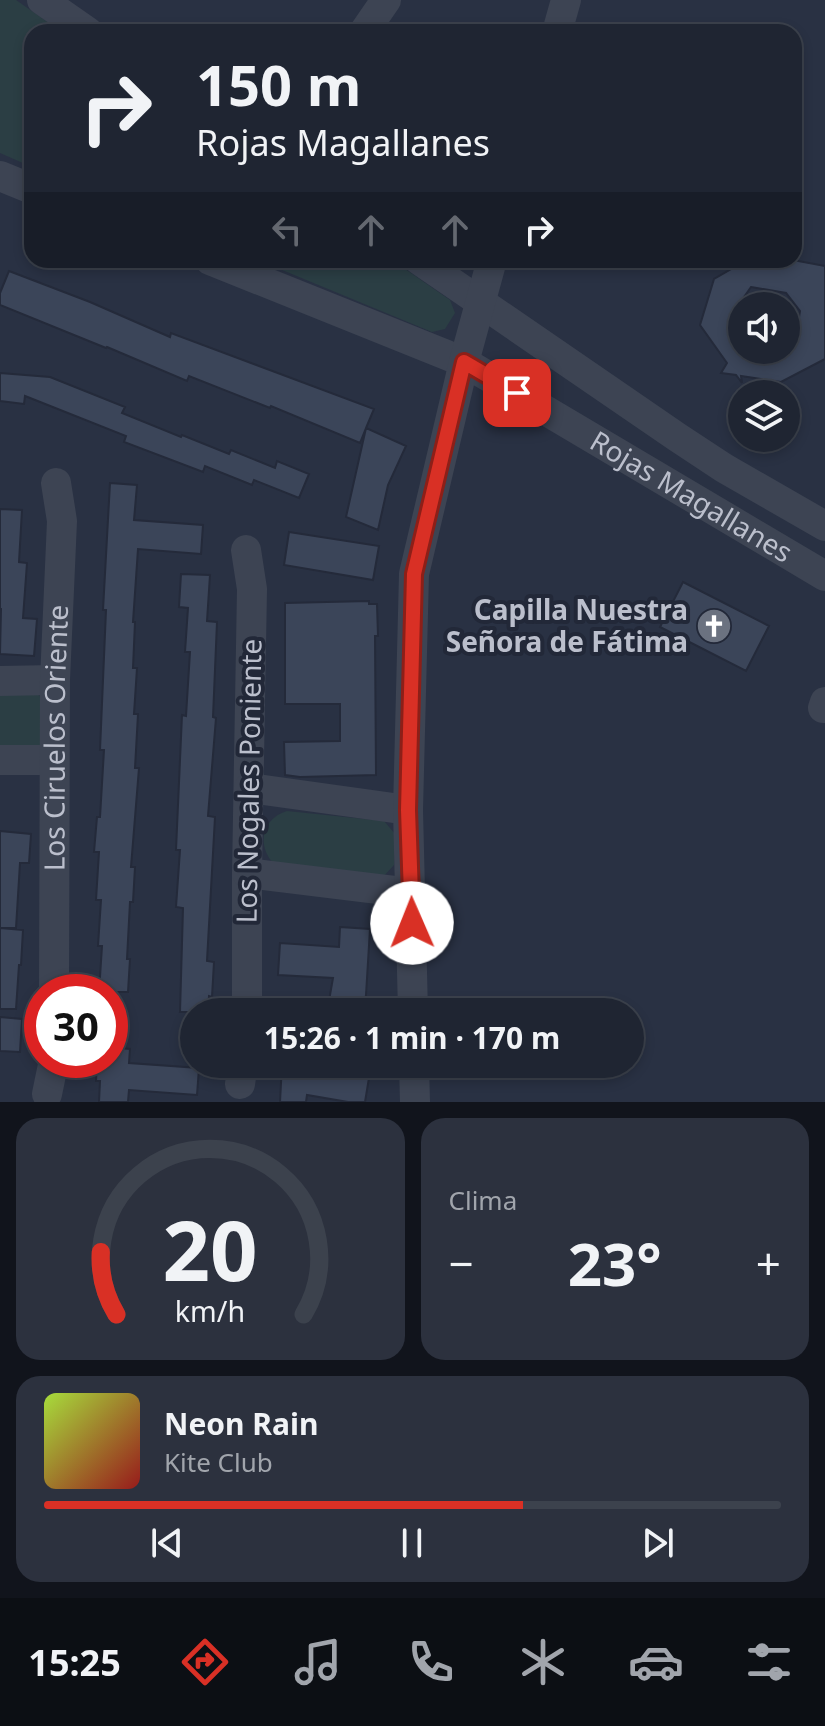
<!DOCTYPE html>
<html lang="es">
<head>
<meta charset="utf-8">
<style>
  body { margin:0; font-family:"Noto Sans",sans-serif; background:#2c313e; color:#f1f3f6; height:100vh; display:flex; flex-direction:column; font-size:30px; white-space:nowrap }
  * { box-sizing:border-box; margin:0 }
  p { font-size:26px; color:#a1a5ac }
  .icon { flex:none; width:44px; height:44px; fill:none; stroke:currentColor; stroke-width:2; stroke-linecap:round; stroke-linejoin:round }
  .map { position:relative; height:1102px; overflow:hidden }
  .sheet { display:flex; flex-direction:column; gap:16px; padding:16px; background:#11141c; flex:1 }
  .sheet>* { flex:none }
  .top-card { position:absolute; left:24px; top:24px; width:778px; height:244px; border-radius:24px; box-shadow:0 4px 12px #0003,0 0 0 2px #3c424d; background:#1f2532; color:#f1f3f6; overflow:hidden }
  .buttons { position:absolute; left:728px; top:292px; display:grid; gap:16px }
  .buttons a { display:grid; place-items:center; width:72px; height:72px; border-radius:50%; background:#1f2532; box-shadow:0 4px 12px #0003,0 0 0 2px #3c424d; font-size:40px }
  .speed { position:absolute; left:24px; top:974px; display:flex; gap:16px; font-size:40px; font-weight:700; text-align:center }
  .speed>* { display:grid; place-content:center; width:104px; height:104px; border-radius:50%; background:#1f2532; box-shadow:0 4px 12px #0003,0 0 0 2px #3c424d; line-height:1 }
  .speed .limit { border:12px solid #d22; background:#fff; color:#111 }
  .pin { position:absolute; display:grid; place-items:center; width:68px; height:68px; color:#fff; margin:-34px; border-radius:16px; box-shadow:0 4px 12px #0006 }
  .me { position:absolute; width:88px; margin:-44px; rotate:359deg; stroke-linejoin:round; filter:drop-shadow(0 0 6px #0008) }
  .turn { display:flex; align-items:center; gap:28px; height:168px; padding:0 40px; font-size:36px }
  .turn .icon { width:104px; height:104px; stroke-width:2.5 }
  .turn b { display:block; font-size:56px; line-height:68px }
  .lanes { display:flex; align-items:center; height:76px; padding:0 40px; background:#0003; justify-content:center; gap:40px; direction:ltr }
  .lanes .off { opacity:.35 }
  .big { font-size:60px; font-weight:700; line-height:1.1 }
  .sheet .tile { flex:1; display:flex; flex-direction:column; justify-content:center; gap:12px; min-width:0; padding:0 28px; border-radius:24px; background:#2c313e }
  .sheet .dial { align-items:center; gap:0 }
  .dial svg { height:208px; overflow:visible; fill:none; stroke:#3c424d; stroke-width:7; stroke-linecap:round; text-anchor:middle }
  .dial text { fill:#f1f3f6; stroke:none }
  .song { display:flex; align-items:center; gap:24px }
  .cover { width:96px; height:96px; border-radius:12px; background:linear-gradient(135deg,hsl(80 70% 55%),hsl(0 70% 35%)) }
  .played { height:8px; border-radius:4px; background:linear-gradient(90deg,#d93025 65%,#3c424d 65%) }
  .keys { display:flex; justify-content:space-around; direction:ltr }
  .heat { display:flex; justify-content:space-between; align-items:center; font-size:44px; direction:ltr }
  .sheet .tiles { flex:1; display:grid; gap:16px; grid-template-columns:1fr 1fr }
  .tile:last-child { grid-column:span 2 }
  .trip { position:absolute; left:180px; top:998px; width:464px; height:80px; border-radius:40px; background:#1f2532; box-shadow:0 4px 12px #0003,0 0 0 2px #3c424d; font-weight:700; line-height:80px; text-align:center }
  .tab-bar { display:flex; height:128px; justify-content:space-around; align-items:center; background:#0c0f14; color:#a1a5ac }
  .tab-bar .icon { width:56px; height:56px }
  .tab-bar .on { color:#d93025 }
  .tab-bar b { font-size:36px; color:#f1f3f6 }
  .map>svg:first-child { display:block }
  .green { fill:#2b3e44 }
  .building { fill:#3b4559; stroke:#242a3a; stroke-width:2; fill-rule:evenodd }
  .lines { fill:none; stroke-linecap:round; stroke-linejoin:round }
  .minor { stroke:#3d4453; stroke-width:30 }
  .route-casing { stroke:#8d1f18; stroke-width:20 }
  .route { stroke:#d93025; stroke-width:14 }
  .labels { text-anchor:middle; stroke-width:8; stroke-linejoin:round; paint-order:stroke }
  .street-label { font-size:28px; fill:#bbbfcc; stroke:#222838 }
  .poi-label { font-size:28px; font-weight:bold; fill:#bbbfcc; stroke:#222838; text-anchor:end }
</style>
</head>
<body>
<div class="map">
<svg width="825" height="1102" viewBox="0 0 825 1102">
  <rect width="100%" height="100%" fill="#293143"/>
  <path class="green" d="M0,0h16l46,32h-30v135l-32,-14z
    M258,260h134l58,40 5,13 -10,16 -13,3z
    M0,690l35,3 8,5 4,49 -47,8z
    M287,811l97,10 11,13 -1,31 -11,12 -110,-14c-17,-19 -10,-45 14,-52z"/>
  <path class="building" d="M747,260h46l32,6v93l-44,23 -40,-6 1,7 -6,-8 -15,-2 6,-10 -27,-38 14,-46zM751,287l35,6 14,18 -5,31 -9,6v2h-4l-12,7 -21,-7h-7v-3h-2l-3,-40z
    M9,271l81,31 80,35 1,-4 203,76 -8,19 40,18 -18,39 -10,45 -32,-13 20,-89 -6,15 -89,-37 -1,2 -81,-32 -2,5 -80,-34 -1,1 -106,-43v-12z
    M0,373l50,4 75,30 -3,6 59,24 1,-2 47,19 2,-4 44,18 2,-7 32,13 -10,24 -45,-18 -2,5 -47,-19 -2,6 -79,-30 2,-6 -101,-40 -1,8 -24,-3z
    M110,483l27,2 -3,35 69,5 -2,29 -63,-5 -5,73h2l-2,46h4l-3,46h4l-3,54h4l-8,99h4l-2,35h-3l-3,57h3l-2,33h-29l3,-46h-4l3,-46h-5l3,-48h-5l3,-35h3l4,-67h-4l6,-140h-3z
    M0,509l22,1 -3,52 8,1 -4,55 14,1 -3,37 -34,-2 1,-45h-1z
    M289,532l90,14 -6,34 -89,-15z
    M181,574l29,1 -3,46 10,1 -4,95 3,1 -8,98 7,1 -8,144 7,1 -2,35 -3,-1 -1,16h-28l3,-104 -7,-1 4,-57h-4l6,-135 4,1 4,-64h-5l3,-44 -9,-1z
    M683,582l86,44 -23,45 -86,-44z
    M369,601v3h8l1,32h-3l1,139 -76,2 -15,-2 -1,-33 56,-1v-37h-55v-101z
    M0,831l31,3 -2,29h-9l-4,65h-16z
    M340,927l30,2 -4,66 -3,17h-36l6,-34 -55,-3 2,-32 59,4z
    M0,928l23,2 -2,35h-2l-3,44h-16z
    M0,1017l22,2 -2,33 -20,-1z
    M110,1047l20,2 -1,14 70,5 -2,27 -68,-5 -1,12h-29l1,-21h-4l1,-21h13z
    M282,1064h83l-1,7 6,1 -5,30h-17l-41,-7 -1,7h-26z"/>
  <g class="lines">
    <g class="minor">
      <path d="M42,0l46,32"/>
      <path d="M364,32l22,-32"/>
      <path d="M557,32l9,-32"/>
      <path d="M0,176l32,13"/>
      <path id="s1" d="M210,260l254,102 361,214"/>
      <path d="M419,260l258,177 47,31 101,58"/>
      <path d="M246,550l6,39 -5,284v139"/>
      <path d="M0,681l55,-1"/>
      <path d="M823,708l2,-6"/>
      <path d="M0,760h54"/>
      <path d="M249,788l159,22"/>
      <path d="M247,873l164,20"/>
      <path id="s2" d="M54,992l1,-312 7,-159 -6,-38"/>
      <path d="M413,1012l-5,-202 6,-236 50,-212 28,-102"/>
      <path d="M414,1064l1,38"/>
      <path d="M240,1084l3,-20"/>
      <path d="M47,1094l7,-34"/>
    </g>
  </g>
  <g class="lines">
    <g class="route-casing">
      <path id="route" d="M412,923l-4,-113 6,-236 50,-212 53,31"/>
    </g>
    <use href="#route" class="route"/>
  </g>
  <defs>
    <g id="church-disc" transform="scale(1.8)"><circle r="9.5" fill="#6b7280" stroke="#222838"/><path d="M-1.2-6h2.4v3.5h3.3v2.4h-3.3V6h-2.4V-.1h-3.3v-2.4h3.3Z" fill="#fff"/></g>
  </defs>
  <g fill-rule="evenodd">
    <use href="#church-disc" x="714" y="626"/>
  </g>
  <g class="labels">
    <g class="street-label">
      <text dy="10" stroke="none"><textPath href="#s1" startOffset="538">Rojas Magallanes</textPath></text>
      <text dy="10" stroke="none"><textPath href="#s2" startOffset="254">Los Ciruelos Oriente</textPath></text>
      <text transform="translate(249 781) rotate(-89)" y="10">Los Nogales Poniente</text>
    </g>
    <g class="poi-label">
      <text x="688" y="620">Capilla Nuestra<tspan x="688" dy="32">Señora de Fátima</tspan></text>
    </g>
  </g>
</svg>
<div class="buttons">
<a><svg class="icon" aria-label="sound" viewBox="0 0 24 24"><path d="M4 9h4l5-4v14l-5-4H4zM17 9q2 3 0 6"/></svg></a>
<a><svg class="icon" aria-label="layers" viewBox="0 0 24 24"><path d="M12 4l9 5-9 5-9-5zM3 14l9 5 9-5"/></svg></a>
</div>
<div class="speed"><div class="limit">30</div></div>
<div class="pin" style="left:517px;top:393px;background:#d93025"><svg class="icon" aria-label="arrive" viewBox="0 0 24 24"><path d="M6 21V4h12l-3 4 3 4H6"/></svg></div>
<svg class="me" style="left:412px;top:923px" viewBox="-20 -20 40 40"><circle r="19" fill="#fff"/><path d="M0-13L10 11 0 6-10 11z" fill="#d93025"/></svg>
<div class="trip">15:26 · 1 min · 170 m</div>
<div class="top-card">
<div class="turn"><svg class="icon" aria-label="right" viewBox="0 0 24 24"><path d="M7 20v-9h11M14 6l5 5-5 5"/></svg><div><b>150 m</b>Rojas Magallanes</div></div>
<div class="lanes"><svg class="icon off" aria-label="left" viewBox="0 0 24 24"><path d="M17 20v-9H6M10 6l-5 5 5 5"/></svg><svg class="icon off" aria-label="ahead" viewBox="0 0 24 24"><path d="M12 20V5M6 11l6-6 6 6"/></svg><svg class="icon off" aria-label="ahead" viewBox="0 0 24 24"><path d="M12 20V5M6 11l6-6 6 6"/></svg><svg class="icon" aria-label="right" viewBox="0 0 24 24"><path d="M7 20v-9h11M14 6l5 5-5 5"/></svg></div>
</div>
</div>
<section class="sheet">
<div class="tiles">
<div class="tile dial"><svg viewBox="0 0 100 80">
<path d="M14 69A42 42 0 1 1 86 69"/>
<path d="M14 69A42 42 0 0 1 8 45" stroke="#d93025"/>
<text x="50" y="56" font-size="32" font-weight="700">20</text>
<text x="50" y="72" font-size="11">km/h</text>
</svg></div>
<div class="tile"><p>Clima</p>
<div class="heat"><a>−</a><b class="big">23°</b><a>+</a></div>
</div>
<div class="tile">
<div class="song"><i class="cover"></i><div><b>Neon Rain</b><p>Kite Club</p></div></div>
<div class="played"></div>
<div class="keys"><svg class="icon" aria-label="previous" viewBox="0 0 24 24"><path d="M18 5L8 12l10 7zM5 5v14"/></svg><svg class="icon" aria-label="pause" viewBox="0 0 24 24"><path d="M8 5v14M16 5v14"/></svg><svg class="icon" aria-label="next" viewBox="0 0 24 24"><path d="M6 5l10 7-10 7zM19 5v14"/></svg></div>
</div>
</div>
</section>
<nav class="tab-bar">
<b>15:25</b>
<svg class="icon on" aria-label="directions" viewBox="0 0 24 24"><path d="M12 3l9 9-9 9-9-9zM9 14v-3h6M13 9l2 2-2 2"/></svg>
<svg class="icon" aria-label="music" viewBox="0 0 24 24"><path d="M9 18V5l10-2v13"/><circle cx="6" cy="18" r="3"/><circle cx="16" cy="16" r="3"/></svg>
<svg class="icon" aria-label="phone" viewBox="0 0 24 24"><path d="M5 4h4l2 5-3 2q2 4 5 5l2-3 5 2v4C11 20 4 13 5 4z"/></svg>
<svg class="icon" aria-label="climate" viewBox="0 0 24 24"><path d="M12 3v18M4 7l16 10M4 17L20 7"/></svg>
<svg class="icon" aria-label="car" viewBox="0 0 24 24"><path d="M5 17H2v-5l4-1 3-4h7l3 4 3 1v5h-3M9 17h6M6 11h13"/><circle cx="7" cy="17" r="2"/><circle cx="17" cy="17" r="2"/></svg>
<svg class="icon" aria-label="filters" viewBox="0 0 24 24"><path d="M4 7h16M4 17h16"/><circle cx="9" cy="7" r="2"/><circle cx="15" cy="17" r="2"/></svg>
</nav>
</body>
</html>
